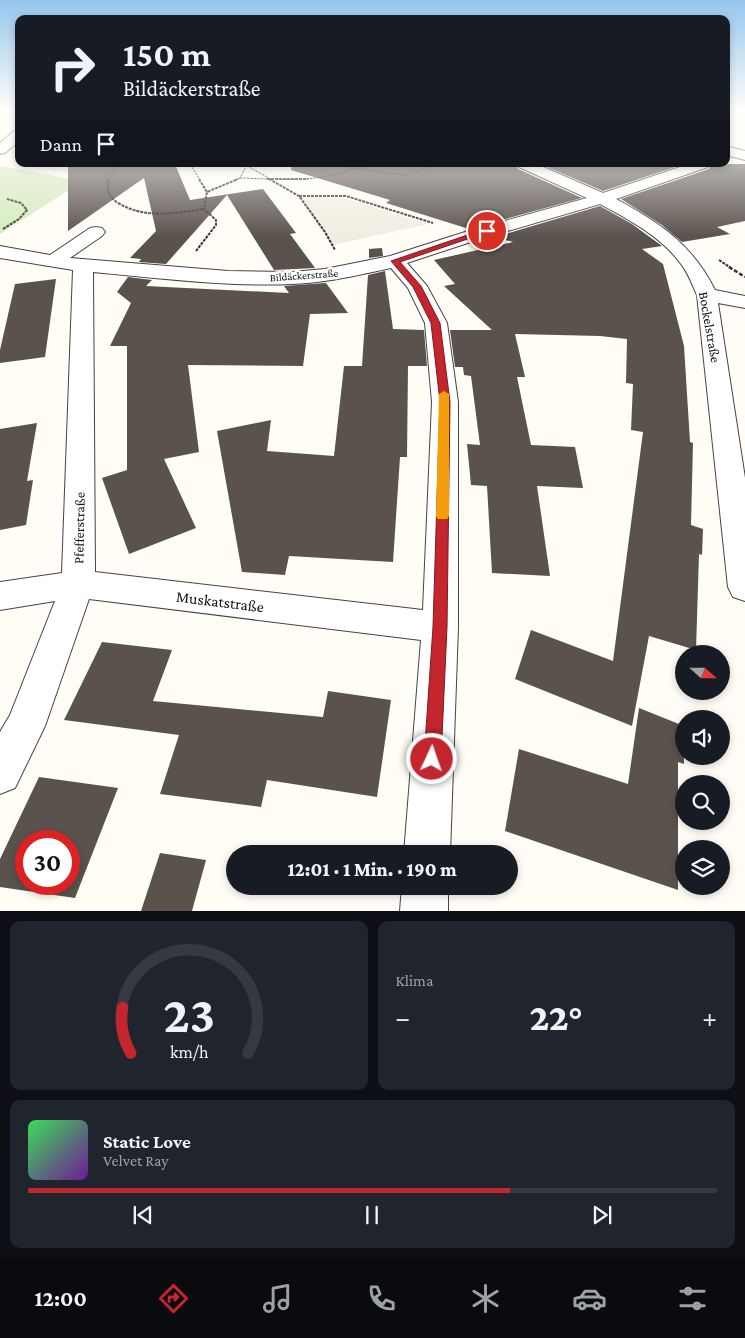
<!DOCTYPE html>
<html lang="de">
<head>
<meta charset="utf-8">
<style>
  body { margin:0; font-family:"Crimson Pro",serif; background:#20242c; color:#f1f3f6; height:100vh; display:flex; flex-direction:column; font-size:19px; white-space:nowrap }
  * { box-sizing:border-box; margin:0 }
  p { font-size:16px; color:#9ea1a6 }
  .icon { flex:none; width:28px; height:28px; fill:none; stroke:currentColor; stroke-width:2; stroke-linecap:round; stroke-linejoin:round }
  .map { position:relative; height:911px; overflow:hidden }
  .drawer { display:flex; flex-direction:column; gap:10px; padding:10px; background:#0d0f14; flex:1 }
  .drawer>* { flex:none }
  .guide { position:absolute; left:15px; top:15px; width:715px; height:152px; border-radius:10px; box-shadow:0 2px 8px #0003; background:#171b24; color:#f1f3f6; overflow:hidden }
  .needle { width:32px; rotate:111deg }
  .tools { position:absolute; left:675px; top:645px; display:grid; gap:10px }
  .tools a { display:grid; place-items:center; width:55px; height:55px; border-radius:50%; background:#171b24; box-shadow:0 2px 8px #0003; font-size:25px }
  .speed { position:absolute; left:15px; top:830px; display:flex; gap:10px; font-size:25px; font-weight:700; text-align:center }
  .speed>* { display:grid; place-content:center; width:65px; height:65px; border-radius:50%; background:#171b24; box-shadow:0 2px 8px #0003; line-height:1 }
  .speed .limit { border:8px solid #d22; background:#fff; color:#111 }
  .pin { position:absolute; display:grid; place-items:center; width:42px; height:42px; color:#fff; margin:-21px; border:2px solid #fff; border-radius:50%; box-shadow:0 1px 5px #0007 }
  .me { position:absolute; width:55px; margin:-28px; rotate:3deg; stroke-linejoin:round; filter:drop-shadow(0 0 4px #0008) }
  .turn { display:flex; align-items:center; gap:18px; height:105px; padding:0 25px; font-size:22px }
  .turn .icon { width:65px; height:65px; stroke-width:2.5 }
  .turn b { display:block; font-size:35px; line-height:42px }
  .then { display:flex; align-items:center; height:48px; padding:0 25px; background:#0003; gap:10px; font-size:19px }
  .big { font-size:38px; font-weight:800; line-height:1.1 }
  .drawer .widget { flex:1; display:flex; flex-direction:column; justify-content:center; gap:8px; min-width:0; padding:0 18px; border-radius:10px; background:#20242c }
  .drawer .dial { align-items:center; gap:0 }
  .dial svg { height:130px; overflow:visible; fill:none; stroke:#363941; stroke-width:7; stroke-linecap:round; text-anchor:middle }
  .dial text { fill:#f1f3f6; stroke:none }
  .song { display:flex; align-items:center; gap:15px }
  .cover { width:60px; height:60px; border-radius:8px; background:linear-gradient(135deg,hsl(130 70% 55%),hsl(280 70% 35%)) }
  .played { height:5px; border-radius:2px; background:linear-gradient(90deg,#c4262e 70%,#363941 70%) }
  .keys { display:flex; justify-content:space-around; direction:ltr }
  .heat { display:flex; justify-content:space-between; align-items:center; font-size:28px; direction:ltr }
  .drawer .tiles { flex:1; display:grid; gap:10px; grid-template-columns:1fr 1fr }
  .widget:last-child { grid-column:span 2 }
  .trip { position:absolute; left:226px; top:845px; width:292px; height:50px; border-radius:25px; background:#171b24; box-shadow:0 2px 8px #0003; font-weight:800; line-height:50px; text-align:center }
  .dock { display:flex; height:80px; justify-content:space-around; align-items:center; background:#090b0e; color:#9ea1a6 }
  .dock .icon { width:35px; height:35px }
  .dock .selected { color:#c4262e }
  .dock b { font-size:22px; color:#f1f3f6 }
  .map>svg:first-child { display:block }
  .green { fill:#d5ebbd }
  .plaza { fill:#f1ede2 }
  .building { fill:#5a524d; fill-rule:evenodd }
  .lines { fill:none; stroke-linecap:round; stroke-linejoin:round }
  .minor-casing { stroke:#444; stroke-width:2 }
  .path-far2 { stroke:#333; stroke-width:1; stroke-dasharray:2.5 1; stroke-linecap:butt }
  .path-far1 { stroke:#333; stroke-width:2; stroke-dasharray:3 1; stroke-linecap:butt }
  .path { stroke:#333; stroke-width:2.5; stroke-dasharray:4 2; stroke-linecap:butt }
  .minor { fill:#fff; fill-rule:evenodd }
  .route { fill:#c4262e; stroke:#7f191e }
  .slow { fill:#f59e0b }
  .labels { text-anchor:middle; stroke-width:5; stroke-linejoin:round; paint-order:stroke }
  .far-street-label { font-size:11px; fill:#111; stroke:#fff }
  .street-label { font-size:14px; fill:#111; stroke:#fff }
  .near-street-label { font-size:16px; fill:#111; stroke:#fff }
</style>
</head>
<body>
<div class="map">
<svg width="745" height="911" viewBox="0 0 745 911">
  <rect width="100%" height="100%" fill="#fffdf5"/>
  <path class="green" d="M0,166l83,15 -83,53z"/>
  <path class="plaza" d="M299,196l49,3 80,25 -96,21z"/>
  <path class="building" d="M68,164h107l15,36 73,-11 33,44 -6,1 25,34 -41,2 -47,-75 -61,69 -27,-2 2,-3 -11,-1 26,-27 -12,-53 -76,53z
    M292,164h223l3,5 64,29 -113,31 -83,-26 4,-3 -99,-30z
    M540,164h144l-81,27z
    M712,164h33v57l-28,6 13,7 -48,8 -20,-17 -41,-26 88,-30z
    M600,206l32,18 30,22 -20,3 21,15 21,82 6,96 3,1 -2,82 12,4 -1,26 -3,-1 -3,96 -47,-14 -17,90 -117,-47 16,-49 82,31 30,-229 -12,-2 2,-46 -7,-1 1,-44 -27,-3 -85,-2 10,43h-8l14,68 44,2 8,41 -46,-2 13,90 -58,-3 -5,-87 -16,-1 -4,-41 13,1 -9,-69 -7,-1 -1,-8h-8l-5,-37h42l-48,-44 11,-2 -21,-24 79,-18 -18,-5z
    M382,248l1,8 -14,2v-9z
    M385,271l8,58 31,1 3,36h-19l-1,91h-7l-7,105 -104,-6 -4,19 -43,-3 -25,-141 54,-11 -4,31 67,5 10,-90h18l6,-91z
    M128,277l24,3 -6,6 143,7 -5,-7 42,-3 22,30 -38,1 -7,52 -115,-1 11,87 -35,7 32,69 -67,26 -27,-76 25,-8v-124h-17l21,-43 -14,-11z
    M56,279l-11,78 -45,6v-13l15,-66z
    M37,423l-10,58 6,-1 -7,45 -26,5v-101z
    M102,642l70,8 -19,51 170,16 5,-26 63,9 -14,97 -110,-17 -6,27 -101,-13 19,-59 -115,-15z
    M639,708l45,18v38l-6,-2v128l-173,-59 14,-82 109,35z
    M39,777l79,11 -43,110 -75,-11v-28zM26,841h43v43h-43z
    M160,853l46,7 -14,51h-51z"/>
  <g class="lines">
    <g class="minor-casing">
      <path id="minor" d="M19,130v11l-14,12 -5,1v-11l14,-12z
        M726,146l19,5v9l-19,-5z
        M517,164h19l67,29 86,-29h21l-2,3 -92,32c44,24 76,45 99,91l30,6v12l-27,-5 27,175v123l-12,-4 -5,-10 -31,-292c-5,-11 -9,-22 -16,-31 -19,-27 -53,-45 -81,-60l-123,36 -70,23 20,23 20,37 11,79v225l-8,227h-46l17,-214 -332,-41 -44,127 -30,62 -15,6v-62l10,-17 45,-114 -55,9v-28l62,-9 11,-303 -73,-12v-12l50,9 40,-27 6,-1 6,1 3,4 -3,4 -32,22 158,13 64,1 33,-3 65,-13 75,-24 122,-34 -68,-31zM391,268l17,20 17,35 7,79 -9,208 -328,-38 -2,-300c66,6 133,15 199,12 34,-1 66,-9 99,-16z
        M402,886h46v25h-48z"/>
    </g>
    <path class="path-far2" d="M190,164l10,16
      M244,164l28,16
      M323,164l80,11 35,-11
      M365,168l9,-4
      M240,178c39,1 79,6 115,-11
      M108,180l11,-16
      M235,180l5,-2 7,-13"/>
    <path class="path-far1" d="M109,179c-4,11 0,19 11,25 26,15 56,9 84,5
      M199,179l8,13
      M267,179h41
      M269,179l30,17 26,36 10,18
      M299,196h47l87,27
      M3,229l16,-10 8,-9 -6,-7 -14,-4
      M196,251l20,-26v-5l-12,-11 3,-17 31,-13
      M719,260l12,8"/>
    <path class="path" d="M729,267l16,10"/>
    <use href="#minor" class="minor"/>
  </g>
  <linearGradient id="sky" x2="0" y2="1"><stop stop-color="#95c6ee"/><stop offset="0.46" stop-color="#fffefa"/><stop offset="1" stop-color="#fffefa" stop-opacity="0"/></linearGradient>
  <rect width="745" height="237" fill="url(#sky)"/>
  <path class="route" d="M485,229l6,2 -91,31 21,24 19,37 10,79 -3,225 -6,132 -3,6 -6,3 -5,-3 -3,-6 9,-132 7,-225 -9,-79 -18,-36 -22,-26z"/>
  <path class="slow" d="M444,391l5,3v122l-2,3h-9l-2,-3 3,-122z"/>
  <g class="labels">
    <g class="far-street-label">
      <text transform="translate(304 275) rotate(-4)" y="4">Bildäckerstraße</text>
    </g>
    <g class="street-label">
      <text transform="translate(710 327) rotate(80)" y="5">Bockelstraße</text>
      <text transform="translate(79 528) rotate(-89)" y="5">Pfefferstraße</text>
    </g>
    <g class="near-street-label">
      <text transform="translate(220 601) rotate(7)" y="6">Muskatstraße</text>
    </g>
  </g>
</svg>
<div class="tools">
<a><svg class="needle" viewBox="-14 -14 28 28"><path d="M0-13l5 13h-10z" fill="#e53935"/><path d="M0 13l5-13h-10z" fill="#9ea1a6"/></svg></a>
<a><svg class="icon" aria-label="sound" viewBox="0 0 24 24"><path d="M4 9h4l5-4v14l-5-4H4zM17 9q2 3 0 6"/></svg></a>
<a><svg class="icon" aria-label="search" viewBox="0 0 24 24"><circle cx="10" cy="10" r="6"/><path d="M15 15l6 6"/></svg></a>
<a><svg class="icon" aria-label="layers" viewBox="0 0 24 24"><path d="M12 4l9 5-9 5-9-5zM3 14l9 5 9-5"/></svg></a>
</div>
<div class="speed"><div class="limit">30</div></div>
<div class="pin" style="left:487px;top:231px;background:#d93025"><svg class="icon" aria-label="arrive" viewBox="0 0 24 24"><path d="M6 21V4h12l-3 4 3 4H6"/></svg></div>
<svg class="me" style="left:432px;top:759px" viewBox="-20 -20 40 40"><circle r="17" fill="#c4262e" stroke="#fff" stroke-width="3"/><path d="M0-11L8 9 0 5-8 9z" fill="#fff"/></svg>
<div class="trip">12:01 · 1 Min. · 190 m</div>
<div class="guide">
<div class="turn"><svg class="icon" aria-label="right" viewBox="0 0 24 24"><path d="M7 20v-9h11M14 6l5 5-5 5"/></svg><div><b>150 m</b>Bildäckerstraße</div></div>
<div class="then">Dann<svg class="icon" aria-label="arrive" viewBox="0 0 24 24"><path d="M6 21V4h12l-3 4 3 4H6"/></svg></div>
</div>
</div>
<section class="drawer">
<div class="tiles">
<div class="widget dial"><svg viewBox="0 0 100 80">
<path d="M14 69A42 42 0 1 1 86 69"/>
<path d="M14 69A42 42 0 0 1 9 41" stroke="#c4262e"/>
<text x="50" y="56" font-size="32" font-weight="700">23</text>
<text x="50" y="72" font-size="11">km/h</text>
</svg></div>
<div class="widget"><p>Klima</p>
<div class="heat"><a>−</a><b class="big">22°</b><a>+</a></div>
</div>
<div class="widget">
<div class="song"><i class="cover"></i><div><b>Static Love</b><p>Velvet Ray</p></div></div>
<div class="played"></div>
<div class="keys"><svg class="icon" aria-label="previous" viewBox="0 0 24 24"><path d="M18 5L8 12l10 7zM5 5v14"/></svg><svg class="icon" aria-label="pause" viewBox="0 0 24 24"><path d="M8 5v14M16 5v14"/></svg><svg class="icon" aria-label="next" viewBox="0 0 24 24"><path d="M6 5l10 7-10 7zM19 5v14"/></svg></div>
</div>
</div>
</section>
<nav class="dock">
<b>12:00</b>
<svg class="icon selected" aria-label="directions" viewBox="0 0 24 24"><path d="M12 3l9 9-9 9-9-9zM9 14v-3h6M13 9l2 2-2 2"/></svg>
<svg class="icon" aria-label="music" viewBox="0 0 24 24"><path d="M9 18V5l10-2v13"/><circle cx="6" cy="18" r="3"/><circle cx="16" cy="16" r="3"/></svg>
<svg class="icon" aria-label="phone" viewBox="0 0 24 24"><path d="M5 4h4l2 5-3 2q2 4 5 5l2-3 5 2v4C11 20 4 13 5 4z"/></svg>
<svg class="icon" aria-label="climate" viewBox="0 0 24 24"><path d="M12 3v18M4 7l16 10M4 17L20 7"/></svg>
<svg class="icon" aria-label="car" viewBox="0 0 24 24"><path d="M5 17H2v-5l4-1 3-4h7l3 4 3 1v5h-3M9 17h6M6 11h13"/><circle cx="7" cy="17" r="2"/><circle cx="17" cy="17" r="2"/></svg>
<svg class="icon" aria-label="filters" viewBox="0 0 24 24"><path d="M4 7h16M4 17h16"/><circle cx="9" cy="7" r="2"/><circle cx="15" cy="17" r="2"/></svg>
</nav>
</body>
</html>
